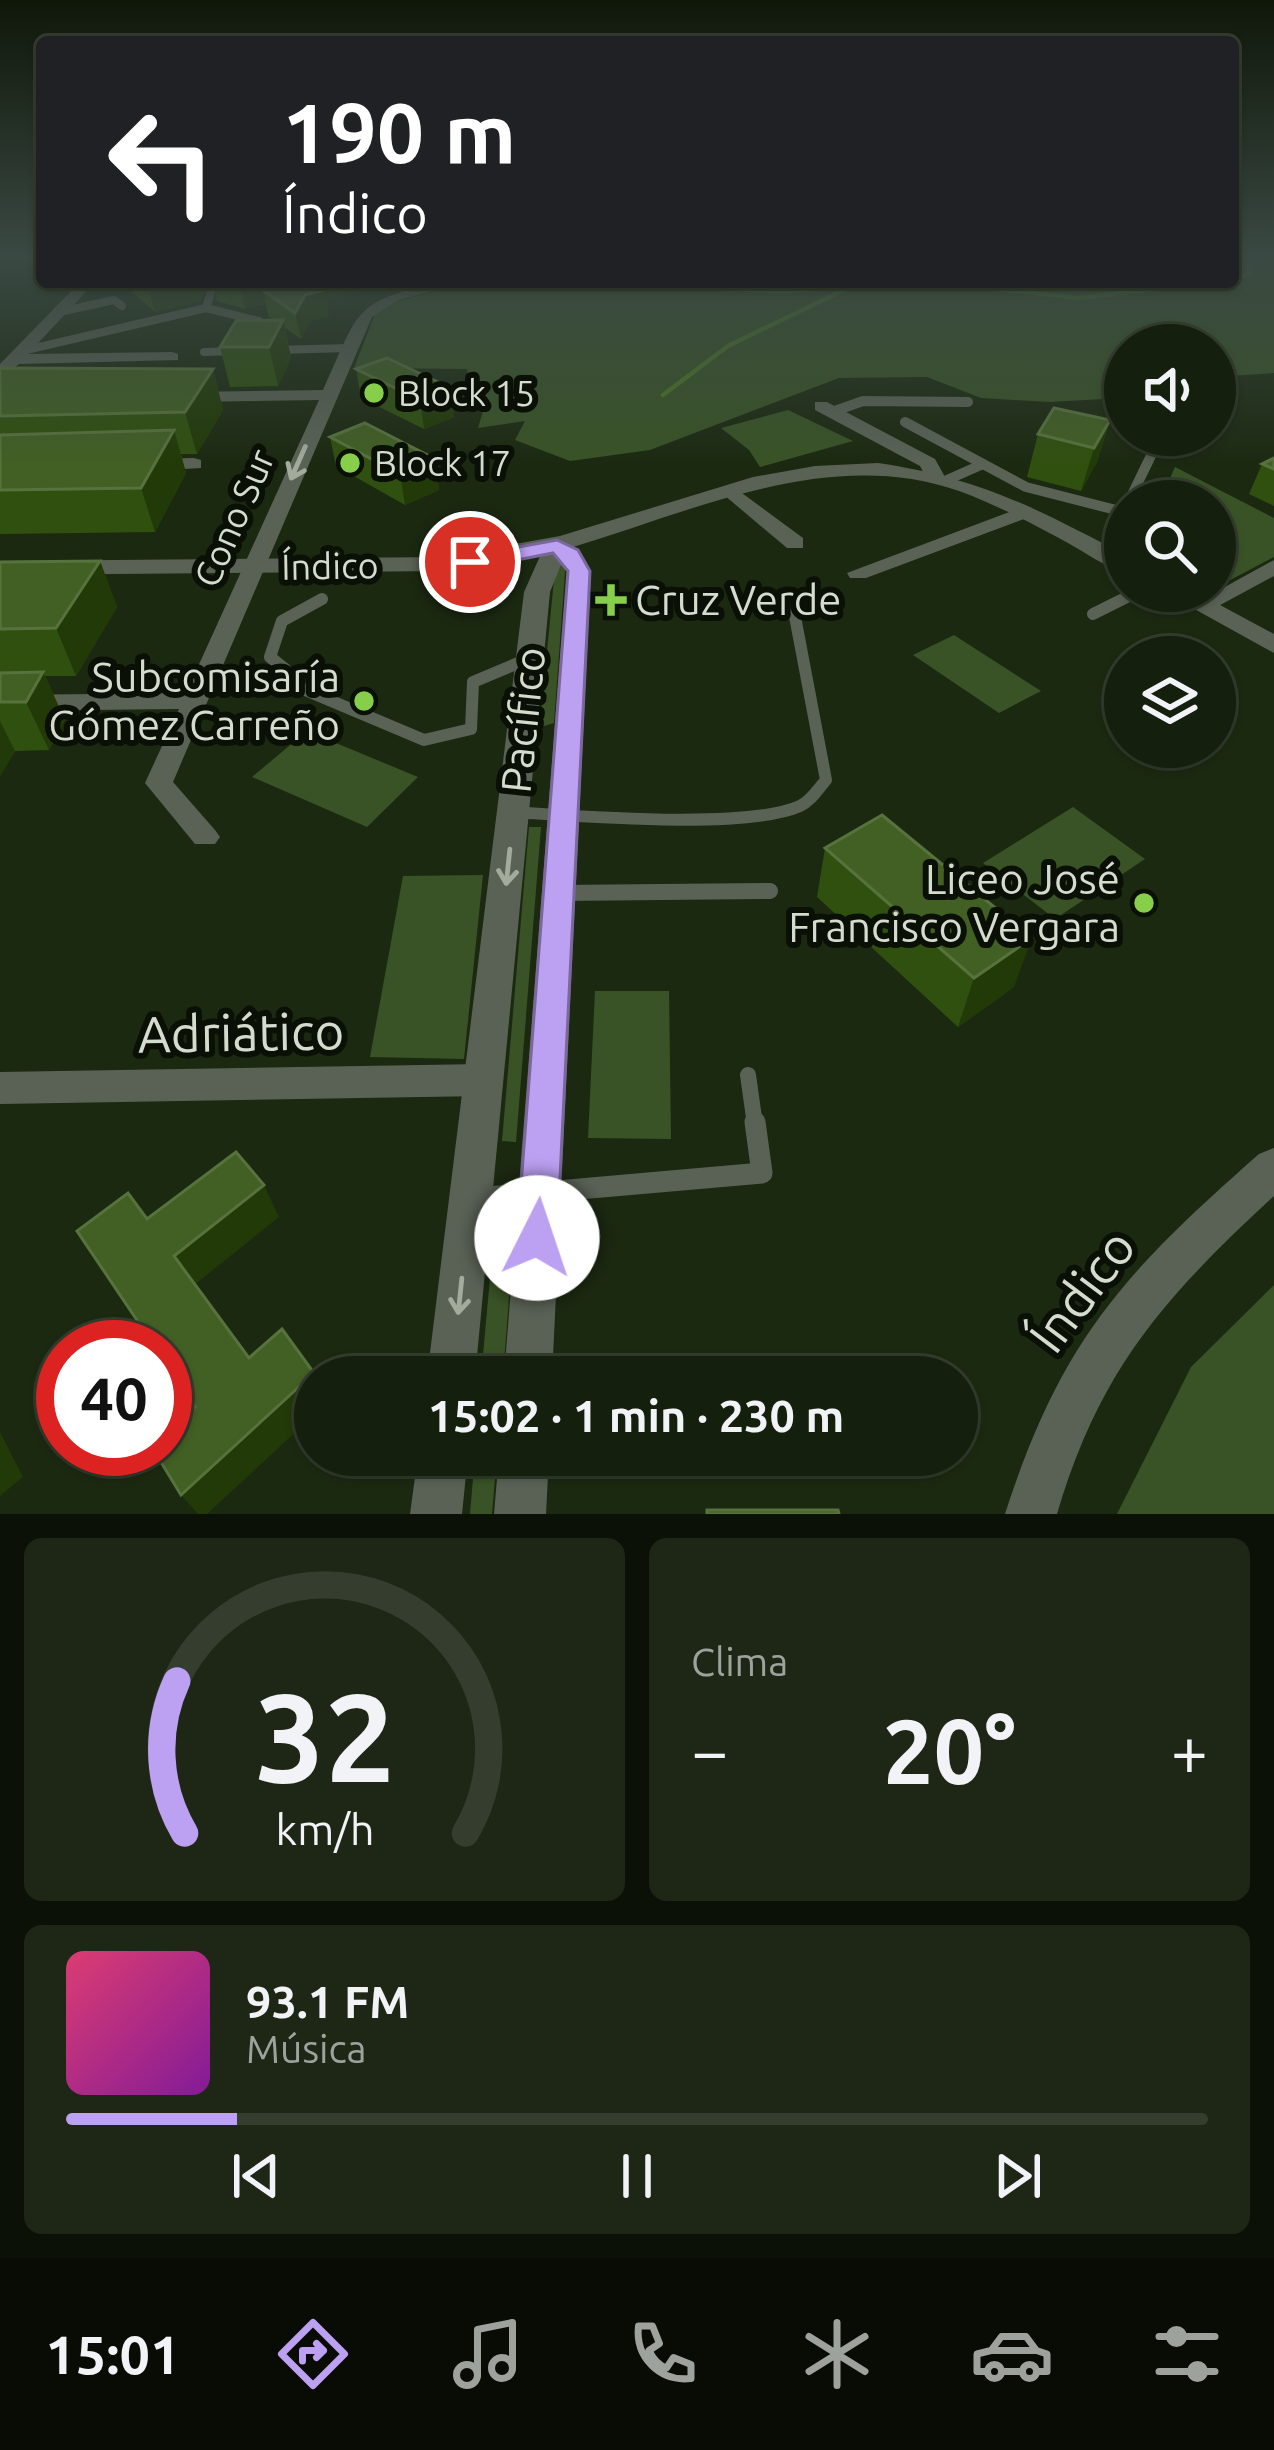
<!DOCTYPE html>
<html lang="es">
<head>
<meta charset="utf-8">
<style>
  body { margin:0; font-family:Ubuntu,sans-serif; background:#1e2716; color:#f1f3f6; height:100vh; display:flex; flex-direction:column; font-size:45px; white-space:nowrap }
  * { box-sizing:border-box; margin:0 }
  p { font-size:39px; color:#9da29d }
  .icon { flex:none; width:66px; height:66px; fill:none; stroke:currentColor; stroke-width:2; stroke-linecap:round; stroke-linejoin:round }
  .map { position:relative; height:1514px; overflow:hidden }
  .panel { display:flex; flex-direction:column; gap:24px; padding:24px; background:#0c1107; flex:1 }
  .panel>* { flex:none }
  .guide { position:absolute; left:36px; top:36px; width:1203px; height:252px; border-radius:12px; box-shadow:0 3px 9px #0004,0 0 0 3px #343d2e; background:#202124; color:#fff; overflow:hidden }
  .controls { position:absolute; left:1104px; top:324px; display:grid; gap:24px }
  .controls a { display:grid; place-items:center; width:132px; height:132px; border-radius:50%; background:#151f0d; box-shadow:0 3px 9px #0004,0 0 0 3px #343d2e; font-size:60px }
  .speed { position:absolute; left:36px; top:1320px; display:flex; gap:24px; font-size:60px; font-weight:700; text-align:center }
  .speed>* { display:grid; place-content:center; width:156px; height:156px; border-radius:50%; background:#151f0d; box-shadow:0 3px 9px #0004,0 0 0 3px #343d2e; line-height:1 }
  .speed .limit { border:18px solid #d22; background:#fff; color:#111 }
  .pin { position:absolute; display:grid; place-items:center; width:102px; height:102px; color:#fff; margin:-51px; border:6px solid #fff; border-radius:50%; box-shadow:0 3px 12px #0007 }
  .me { position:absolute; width:132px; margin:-66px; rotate:4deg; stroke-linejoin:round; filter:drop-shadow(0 0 9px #0008) }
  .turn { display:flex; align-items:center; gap:42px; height:252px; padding:0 48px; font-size:54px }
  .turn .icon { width:156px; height:156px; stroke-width:2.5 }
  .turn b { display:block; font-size:84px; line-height:102px }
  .big { font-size:90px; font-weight:700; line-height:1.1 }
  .panel .card { flex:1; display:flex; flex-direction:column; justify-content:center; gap:18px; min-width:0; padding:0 42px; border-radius:18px; background:#1e2716 }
  .panel .dial { align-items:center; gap:0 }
  .dial svg { height:312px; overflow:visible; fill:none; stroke:#343d2e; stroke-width:7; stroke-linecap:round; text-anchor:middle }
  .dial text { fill:#f1f3f6; stroke:none }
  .song { display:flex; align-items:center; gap:36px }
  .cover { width:144px; height:144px; border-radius:18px; background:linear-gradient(135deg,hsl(340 70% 55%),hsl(290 70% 35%)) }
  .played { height:12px; border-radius:6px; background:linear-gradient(90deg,#bca0f2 15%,#343d2e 15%) }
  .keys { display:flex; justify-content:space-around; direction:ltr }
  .heat { display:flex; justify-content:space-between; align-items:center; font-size:66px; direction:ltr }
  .panel .tiles { flex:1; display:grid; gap:24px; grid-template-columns:1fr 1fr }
  .card:last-child { grid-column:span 2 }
  .trip { position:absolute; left:294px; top:1356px; width:684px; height:120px; border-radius:60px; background:#151f0d; box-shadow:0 3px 9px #0004,0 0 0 3px #343d2e; font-weight:700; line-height:120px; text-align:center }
  .dock { display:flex; height:192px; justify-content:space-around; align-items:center; background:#080c05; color:#9da29d }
  .dock .icon { width:84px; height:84px }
  .dock .selected { color:#bca0f2 }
  .dock b { font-size:54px; color:#f1f3f6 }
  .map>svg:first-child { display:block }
  .green { fill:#395326 }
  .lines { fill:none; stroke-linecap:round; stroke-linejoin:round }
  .stream { stroke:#4c7825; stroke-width:4.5 }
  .service-far4 { stroke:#5a6256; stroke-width:8 }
  .service-far3 { stroke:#5a6256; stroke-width:10 }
  .service-far2 { stroke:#5a6256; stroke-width:12 }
  .service-far1 { stroke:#5a6256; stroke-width:16 }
  .service { stroke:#5a6256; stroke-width:21 }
  .minor { fill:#5a6256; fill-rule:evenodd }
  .tertiary { fill:#5a6256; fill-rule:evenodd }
  .wall { fill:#30500f }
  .shaded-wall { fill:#213a07 }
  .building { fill:#425f24; stroke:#58723e; stroke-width:3 }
  .oneway { stroke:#a3ab9d }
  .route { fill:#bca0f2; stroke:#7a689d; stroke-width:3 }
  .poi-dot { fill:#87cf4a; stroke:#0a1006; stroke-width:4.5 }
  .labels { text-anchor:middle; stroke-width:12; stroke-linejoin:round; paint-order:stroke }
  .far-poi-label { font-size:36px; fill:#d3dccd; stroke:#0a1006; text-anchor:start }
  .far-street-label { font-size:36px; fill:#d3dccd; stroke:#0a1006 }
  .poi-label { font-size:42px; fill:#d3dccd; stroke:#0a1006; text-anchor:end }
  .street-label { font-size:42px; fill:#d3dccd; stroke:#0a1006 }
  .near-street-label { font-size:51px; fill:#d3dccd; stroke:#0a1006 }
</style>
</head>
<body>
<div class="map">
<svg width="1274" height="1514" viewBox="0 0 1274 1514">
  <rect width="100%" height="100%" fill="#1c2911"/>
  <path class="green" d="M1233,254h41v119l-59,4v-32h-90l-3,53 -73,4 -68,-4 -54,-21 -88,1 -189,72 -80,11 -55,-21 10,-19 -47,7 8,-27 -16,-11 -3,-21 -113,-1 21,-54 17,-12 80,-20h761z
    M788,410l65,31 -93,26 -11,-17 -28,-22z
    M1175,467l99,51v39l-59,31v-87h-55z
    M556,559h10l-12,164 -10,3 -4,-3z
    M954,635l87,56 -42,22 -86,-58z
    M307,731l111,46 -51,50 -115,-50z
    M1073,807l72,52 -90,60 -72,-56z
    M529,827h12l-25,315 -14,-1z
    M483,875l-19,184 -94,-2 33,-181z
    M595,991h74l2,148 -83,-1z
    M502,1260l9,10 -8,107h-22l10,-110z
    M1274,1285v229h-157l74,-147z
    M475,1455h22l-5,59h-22z"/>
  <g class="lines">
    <path class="stream" d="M1233,278l16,-4 1,-20
      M722,289l63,2 149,-9 144,16 134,-16
      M663,395l65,-49 120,-58"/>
    <path class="service-far4" d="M206,308l6,-19 31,-7
      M59,312l55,-12 8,6
      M272,350l78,-2
      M22,351l184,-43 53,13
      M204,352l33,-1"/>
    <path class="service-far3" d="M832,412l31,-11 105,1
      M905,422l121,65 98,25
      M947,480l36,-16
      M1129,501l32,-66"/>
    <path class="service-far2" d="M322,599l-40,22 -12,36 15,12 6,15 133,56 47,-11 2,-47 57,-24
      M1093,614l46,-23
      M513,812c65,4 233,18 287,-6 11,-5 18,-17 26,-26l-33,-174"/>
    <path class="service-far1" d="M559,893l211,-2
      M748,1075l7,50"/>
    <path class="service" d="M476,1198l286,-25 -7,-51"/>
    <path class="minor" d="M80,282h15l-67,72 144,-2 6,2v6l-159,4 -19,15v-15z
      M441,282h27l-70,18 -26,17 -199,465 42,48 5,7 -5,7h-20l-50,-61 34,-74 -179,2v-16l186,-2 133,-293 -136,2 -9,-5 9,-5 140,-2c37,-80 28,-88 118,-108z
      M815,402h12l108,57 10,18 -17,4 -8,-15 -105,-56z
      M194,458l7,2v8l-53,3 -10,-6 10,-6z
      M731,485l72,53v10h-16l-63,-53 -3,-4z
      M1025,506l7,2v8l-166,62h-16l-3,-5z
      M1274,560v16l-63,34h-16l-3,-5z
      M483,1064l13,5 5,11 -5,11 -13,5 -483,8v-32z"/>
    <path class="tertiary" d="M878,463c101,15 158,45 247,92v17c-20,-5 -39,-19 -57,-29 -35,-19 -71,-38 -109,-52 -129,-45 -263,19 -386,56l18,24 -39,806h-48l63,-806 -5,-9 -12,30 -75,785h-48l97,-785 17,-38 -100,17 -441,4v-14l441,-4 119,-21 193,-59 62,-11z
      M1162,591h32l80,43v19z
      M1274,1148v48c-109,101 -174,172 -217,318h-52c56,-174 119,-241 254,-360z
      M418,1455h50l-6,59h-52z
      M499,1455h50l-3,59h-52z"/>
  </g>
  <path class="wall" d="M121,282h89l-10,19 -45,11z
    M213,282h188l-75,17 3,17 -19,5 -9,18 -16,-11 6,30 -13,28 -48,1 -10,-40 54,-27 -5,-3 -3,-13 -21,5 -28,-8z
    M0,368l213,1 10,41 -26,44h-16l5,19 -31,59 -155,2z
    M356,369l95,19 3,29 -30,12 -63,-31z
    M1110,420l-13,42 -16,29 -54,-14 11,-43z
    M330,437l105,22 4,31 -34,15 -69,-39z
    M1274,458v48l-25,-12 13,-30z
    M100,561l17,46 -41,69h-31l20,44 -16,30 -34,1 -15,25v-214z
    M825,848l189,139 -56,40 -141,-130z"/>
  <path class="shaded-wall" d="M165,282h45l-10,19 -45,11 -8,-26z
    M245,282h29l-10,9 2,13 -21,5 -6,-26z
    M305,282h96l-75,17 3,17 -19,5 -9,18 -6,-26z
    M283,320l8,38 -13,28 -9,-39z
    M213,369l10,41 -26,44 -12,-42z
    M451,388l3,29 -30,12 -4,-29z
    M1110,420l-13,42 -16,29 13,-43z
    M174,430l12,43 -31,59 -14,-44z
    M435,459l4,31 -34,15 -5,-31z
    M100,561l17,46 -41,69 -20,-48z
    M43,672l22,48 -16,30 -23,-48z
    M0,721l15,30 -15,25z
    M1032,938l-18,49 -56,40 16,-49z
    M264,1185l15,32 -86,69 -19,-30z
    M314,1373l2,4 -1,37 -108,100h-9l-17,-19z
    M0,1432l23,45 -23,19z"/>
  <path class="building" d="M269,282h42l13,8 -19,5 -10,18 -31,-22z
    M283,320l-14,27h-49l16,-26z
    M387,358l64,30 -31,12 -64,-31z
    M0,368l213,1 -28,43 -185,4z
    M1054,408l56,12 -16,28 -56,-14z
    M365,423l70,36 -35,15 -70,-37z
    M174,430l-33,58 -141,2v-55z
    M1274,458v11l-12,-5z
    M100,561l-44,67 -56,1v-67z
    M43,672l-17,30h-26v-29z
    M882,815l150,123 -58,40 -149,-130z
    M236,1152l28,33 -90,71 75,102 33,-29 32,44 -133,122 -28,-46h12v-16l30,-26 -30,-45v-15h-10l-78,-116 51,-38 19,26z
    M707,1510h131l1,4h-132z"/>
  <defs><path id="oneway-shaft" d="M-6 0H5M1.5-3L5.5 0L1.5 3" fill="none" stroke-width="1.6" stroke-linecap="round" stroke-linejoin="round" transform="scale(3)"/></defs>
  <g class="oneway">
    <use href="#oneway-shaft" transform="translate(298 463) rotate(114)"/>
    <use href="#oneway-shaft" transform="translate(508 867) rotate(96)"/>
    <use href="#oneway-shaft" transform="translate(460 1296) rotate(96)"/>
  </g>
  <linearGradient id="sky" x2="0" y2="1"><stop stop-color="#0f1709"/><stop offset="0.55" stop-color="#3a4943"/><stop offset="1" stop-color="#3a4943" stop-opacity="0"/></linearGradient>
  <rect width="1274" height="466" fill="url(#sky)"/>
  <path class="route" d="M557,540l21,10 12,21 -33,667 -6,14 -14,6 -14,-6 -6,-14 51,-667 -15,-18 -83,16 -11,-7 11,-6z"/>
  <g class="poi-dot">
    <circle cx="374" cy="393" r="12"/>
    <circle cx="350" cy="463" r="12"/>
    <path d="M605 582h12v12h12v12h-12v12h-12v-12h-12v-12h12z"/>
    <circle cx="364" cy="701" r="12"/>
    <circle cx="1144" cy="903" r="12"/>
  </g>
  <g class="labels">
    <g class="far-poi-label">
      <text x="398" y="406">Block 15</text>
      <text x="374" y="476">Block 17</text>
    </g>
    <g class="far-street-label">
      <text transform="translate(234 518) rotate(-66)" y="13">Cono Sur</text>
      <text transform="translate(330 566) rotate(-1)" y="13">Índico</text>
    </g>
    <g class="poi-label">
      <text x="635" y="615" text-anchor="start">Cruz Verde</text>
      <text x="340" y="692">Subcomisaría<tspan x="340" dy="48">Gómez Carreño</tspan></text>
      <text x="1120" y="894">Liceo José<tspan x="1120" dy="48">Francisco Vergara</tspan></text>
    </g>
    <g class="street-label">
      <text transform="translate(523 720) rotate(-84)" y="15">Pacífico</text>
    </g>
    <g class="near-street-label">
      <text transform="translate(241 1033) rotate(-1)" y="18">Adriático</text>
      <text transform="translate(1082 1291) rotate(-53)" y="18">Índico</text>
    </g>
  </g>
</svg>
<div class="controls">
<a><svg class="icon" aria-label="sound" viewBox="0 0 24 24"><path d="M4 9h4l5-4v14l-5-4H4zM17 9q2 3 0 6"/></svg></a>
<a><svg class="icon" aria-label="search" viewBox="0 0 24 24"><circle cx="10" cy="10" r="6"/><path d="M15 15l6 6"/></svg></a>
<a><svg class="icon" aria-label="layers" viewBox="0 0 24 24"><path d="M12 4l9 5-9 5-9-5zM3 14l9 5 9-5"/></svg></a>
</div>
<div class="speed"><div class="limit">40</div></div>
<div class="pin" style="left:470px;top:562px;background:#d93025"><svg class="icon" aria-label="arrive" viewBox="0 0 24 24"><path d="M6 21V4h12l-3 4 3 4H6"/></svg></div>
<svg class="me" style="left:537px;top:1238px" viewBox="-20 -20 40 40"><circle r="19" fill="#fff"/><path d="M0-13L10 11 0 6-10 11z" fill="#bca0f2"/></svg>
<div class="trip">15:02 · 1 min · 230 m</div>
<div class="guide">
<div class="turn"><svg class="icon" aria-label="left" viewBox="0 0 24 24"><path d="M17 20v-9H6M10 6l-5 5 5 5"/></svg><div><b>190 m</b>Índico</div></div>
</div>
</div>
<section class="panel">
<div class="tiles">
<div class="card dial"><svg viewBox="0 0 100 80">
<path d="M14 69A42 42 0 1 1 86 69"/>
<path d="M14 69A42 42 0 0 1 12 30" stroke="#bca0f2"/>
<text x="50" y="56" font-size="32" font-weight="700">32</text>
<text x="50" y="72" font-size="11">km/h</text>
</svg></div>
<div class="card"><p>Clima</p>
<div class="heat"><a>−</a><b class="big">20°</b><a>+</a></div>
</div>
<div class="card">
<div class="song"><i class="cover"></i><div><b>93.1 FM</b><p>Música</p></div></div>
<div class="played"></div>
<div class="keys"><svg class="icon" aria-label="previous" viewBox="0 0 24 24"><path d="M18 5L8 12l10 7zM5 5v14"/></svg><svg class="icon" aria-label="pause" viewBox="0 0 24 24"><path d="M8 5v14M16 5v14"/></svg><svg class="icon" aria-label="next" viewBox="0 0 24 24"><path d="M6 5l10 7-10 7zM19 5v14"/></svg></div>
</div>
</div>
</section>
<nav class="dock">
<b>15:01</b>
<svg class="icon selected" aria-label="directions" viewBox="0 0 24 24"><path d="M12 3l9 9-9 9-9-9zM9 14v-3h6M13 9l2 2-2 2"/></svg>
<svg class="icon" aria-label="music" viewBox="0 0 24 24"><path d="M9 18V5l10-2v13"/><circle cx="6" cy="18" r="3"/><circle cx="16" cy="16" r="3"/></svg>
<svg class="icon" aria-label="phone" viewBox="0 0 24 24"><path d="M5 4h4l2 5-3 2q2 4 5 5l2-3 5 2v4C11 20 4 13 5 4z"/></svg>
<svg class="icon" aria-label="climate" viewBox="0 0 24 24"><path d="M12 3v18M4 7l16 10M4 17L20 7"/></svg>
<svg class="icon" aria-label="car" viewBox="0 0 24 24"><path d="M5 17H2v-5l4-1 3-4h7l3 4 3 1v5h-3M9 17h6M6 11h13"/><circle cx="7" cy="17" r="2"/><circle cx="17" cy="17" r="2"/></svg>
<svg class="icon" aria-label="filters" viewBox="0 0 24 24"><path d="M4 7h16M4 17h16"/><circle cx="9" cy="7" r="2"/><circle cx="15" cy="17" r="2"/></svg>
</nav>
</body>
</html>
